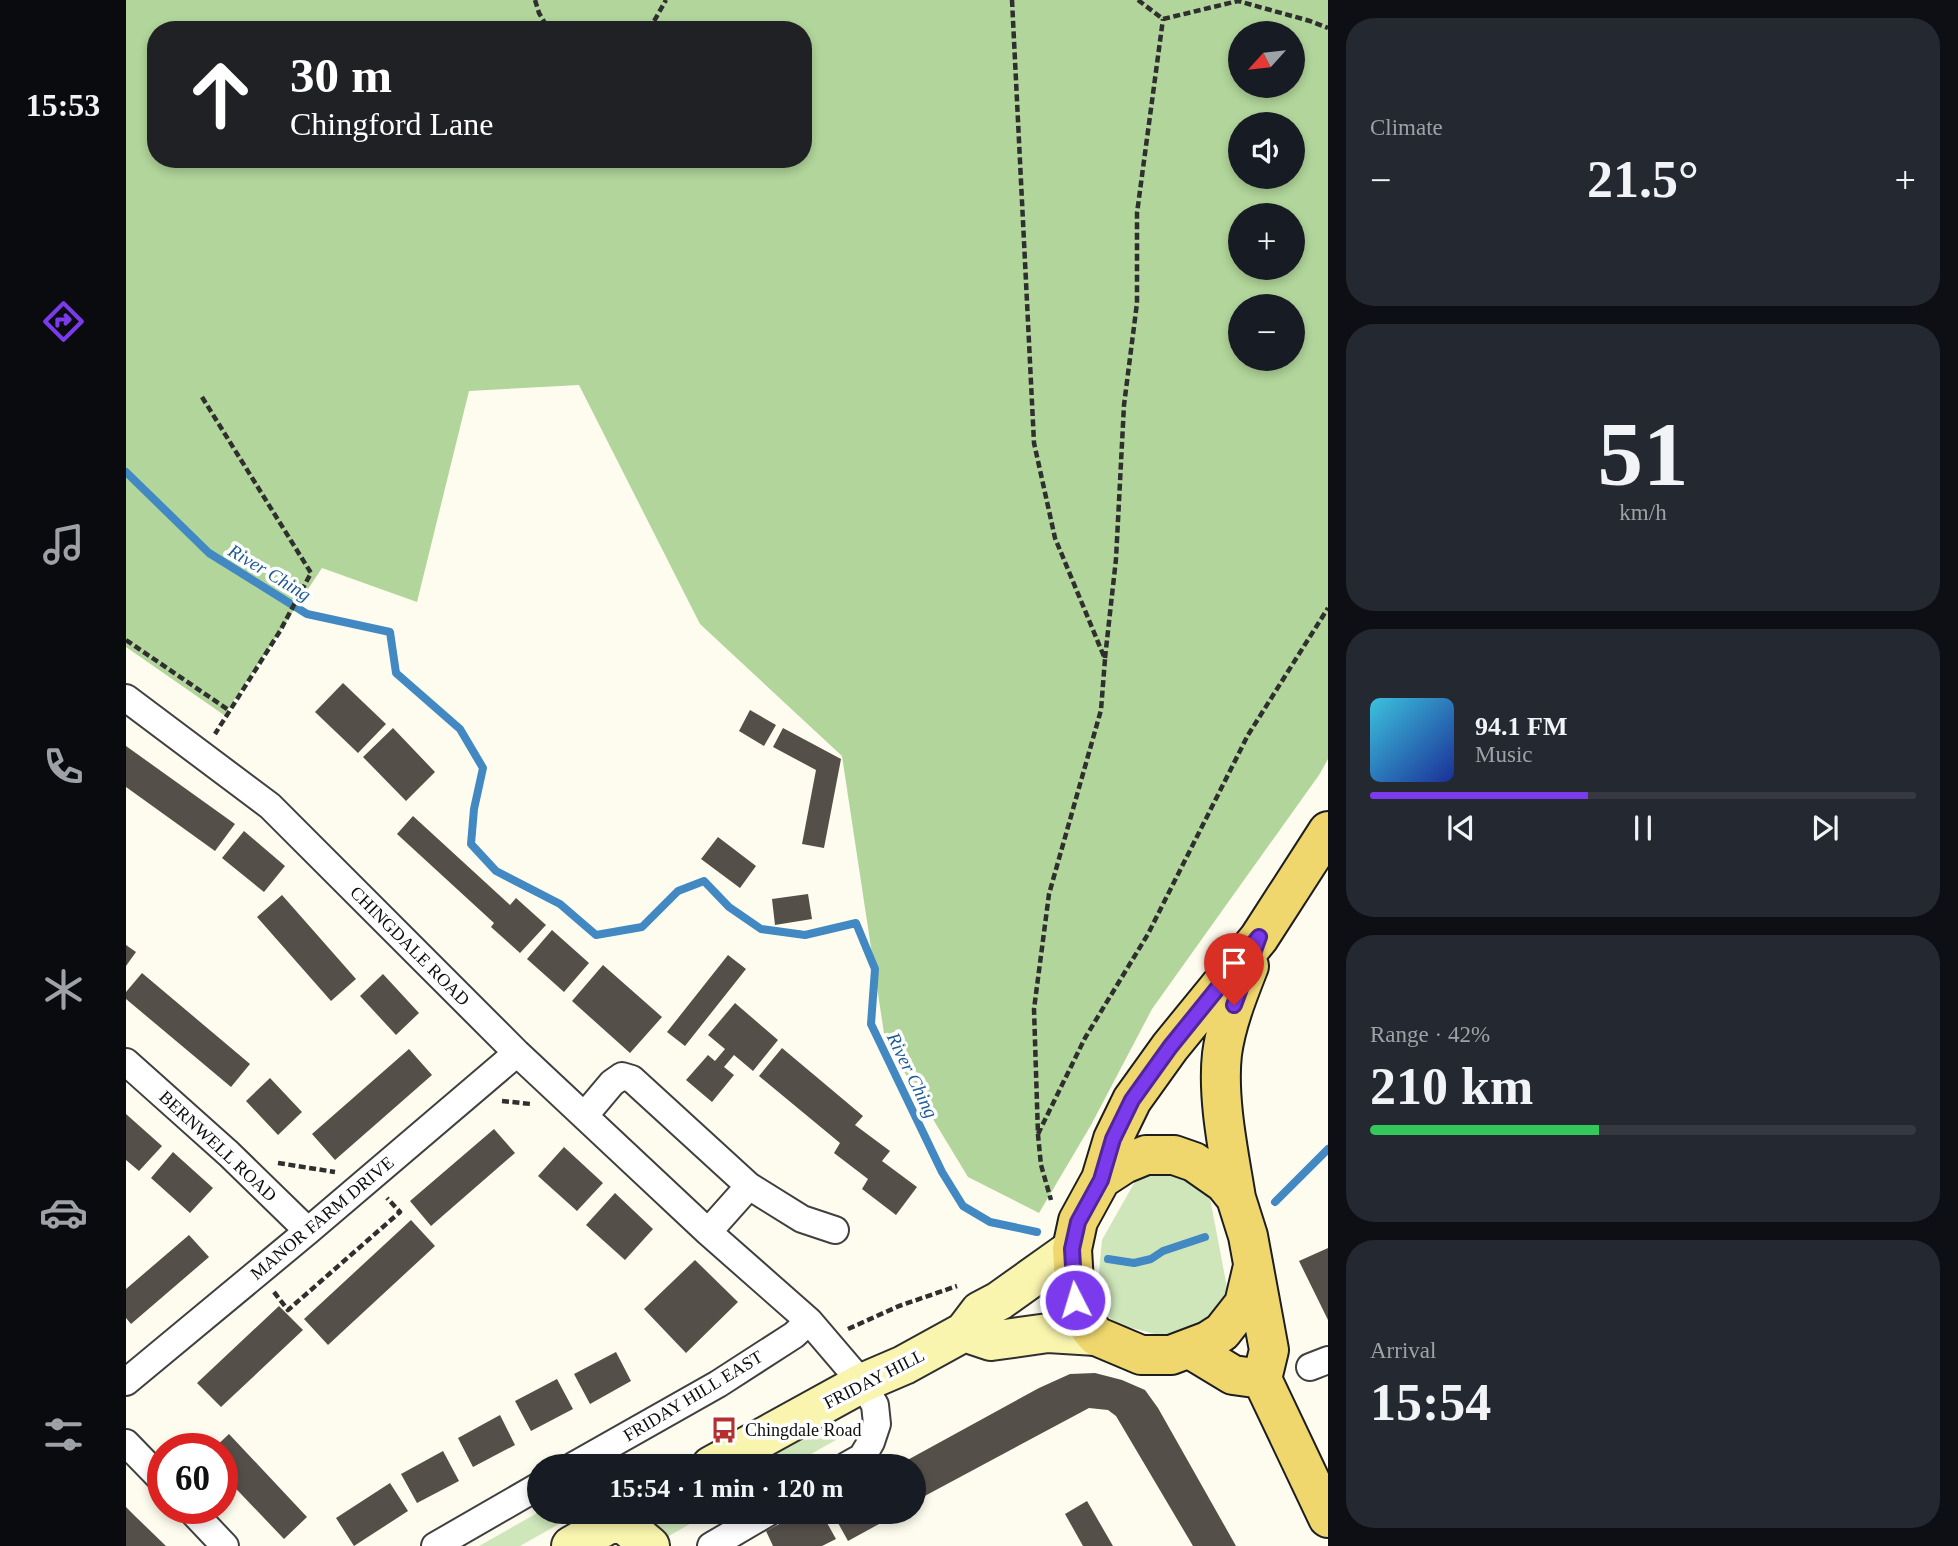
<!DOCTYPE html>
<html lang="en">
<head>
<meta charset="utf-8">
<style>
  body { margin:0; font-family:Georgia,serif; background:#242831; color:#f1f3f6; height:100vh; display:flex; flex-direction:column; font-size:26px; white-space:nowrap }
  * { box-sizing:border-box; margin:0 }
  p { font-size:23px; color:#9ea1a6 }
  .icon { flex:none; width:38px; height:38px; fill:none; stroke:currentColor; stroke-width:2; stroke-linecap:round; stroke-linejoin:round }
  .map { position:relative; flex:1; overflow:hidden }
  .drawer { display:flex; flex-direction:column; gap:18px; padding:18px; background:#0d0f14; width:630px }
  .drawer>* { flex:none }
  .guide { position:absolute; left:21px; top:21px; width:665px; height:147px; border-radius:28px; box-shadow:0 4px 10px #0003; background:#202124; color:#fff; overflow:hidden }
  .needle { width:46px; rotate:243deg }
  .fabs { position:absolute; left:1102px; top:21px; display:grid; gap:14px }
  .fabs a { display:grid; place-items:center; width:77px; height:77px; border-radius:50%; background:#171b24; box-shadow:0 4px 10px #0003; font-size:35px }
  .speed { position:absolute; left:21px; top:1433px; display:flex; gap:14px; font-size:35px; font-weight:700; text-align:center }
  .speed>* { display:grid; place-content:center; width:91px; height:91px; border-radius:50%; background:#171b24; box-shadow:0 4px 10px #0003; line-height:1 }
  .speed .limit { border:10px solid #d22; background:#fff; color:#111 }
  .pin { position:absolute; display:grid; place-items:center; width:60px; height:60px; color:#fff; margin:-72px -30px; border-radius:50% 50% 50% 0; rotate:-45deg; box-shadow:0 0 7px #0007 }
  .pin .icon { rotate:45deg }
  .me { position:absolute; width:77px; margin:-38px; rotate:355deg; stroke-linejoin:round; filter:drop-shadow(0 0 5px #0008) }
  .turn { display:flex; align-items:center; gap:24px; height:147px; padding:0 28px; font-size:32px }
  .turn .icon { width:91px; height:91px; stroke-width:2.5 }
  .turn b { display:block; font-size:49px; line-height:60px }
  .big { font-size:52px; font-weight:700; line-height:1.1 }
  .drawer .tile { flex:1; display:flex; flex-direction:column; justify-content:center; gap:10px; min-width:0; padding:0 24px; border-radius:28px; background:#242831 }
  .drawer .dial { align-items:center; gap:0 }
  .dial b { font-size:91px; line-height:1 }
  .song { display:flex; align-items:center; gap:21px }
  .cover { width:84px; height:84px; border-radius:10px; background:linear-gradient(135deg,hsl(190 70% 55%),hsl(230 70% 35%)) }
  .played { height:7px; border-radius:4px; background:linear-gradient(90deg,#7c3aed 40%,#363941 40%) }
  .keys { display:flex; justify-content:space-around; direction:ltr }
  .heat { display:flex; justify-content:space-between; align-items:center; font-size:38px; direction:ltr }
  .charge { height:10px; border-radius:5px; background:linear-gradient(90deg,#34c759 42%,#363941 0) }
  .trip { position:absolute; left:401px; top:1454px; width:399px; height:70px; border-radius:35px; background:#171b24; box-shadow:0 4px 10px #0003; font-weight:700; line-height:70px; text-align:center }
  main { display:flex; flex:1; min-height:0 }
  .tabs { display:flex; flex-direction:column; width:126px; justify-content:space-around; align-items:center; background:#090b0e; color:#9ea1a6 }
  .tabs .icon { width:49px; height:49px }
  .tabs .selected { color:#7c3aed }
  .tabs b { font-size:32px; color:#f1f3f6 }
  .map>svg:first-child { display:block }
  .green { fill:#cee6ba }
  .forest { fill:#b1d59a; fill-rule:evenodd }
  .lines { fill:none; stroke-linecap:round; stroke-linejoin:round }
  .stream { stroke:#4288c3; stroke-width:8 }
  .building { fill:#554f4a }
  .street-casing { stroke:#404040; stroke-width:30 }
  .secondary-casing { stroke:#2f2f2f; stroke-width:42 }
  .primary-casing { stroke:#1e1e1e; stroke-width:42 }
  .path { stroke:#2f2f2f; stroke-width:4.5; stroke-dasharray:7 3.5; stroke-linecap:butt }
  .street { stroke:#fff; stroke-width:26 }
  .secondary { stroke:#f9f5ae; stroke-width:38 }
  .primary { stroke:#efd76d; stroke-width:38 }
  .route-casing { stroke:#51269a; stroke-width:18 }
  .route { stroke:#7c3aed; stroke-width:12 }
  .labels { text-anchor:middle; stroke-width:7; stroke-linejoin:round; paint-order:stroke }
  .street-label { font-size:18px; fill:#0d0d0d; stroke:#fff }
  .poi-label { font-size:18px; fill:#0d0d0d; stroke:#fff; text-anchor:start }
  .water-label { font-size:19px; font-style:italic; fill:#1f5b95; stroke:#fff }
</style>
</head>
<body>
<main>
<nav class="tabs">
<b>15:53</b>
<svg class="icon selected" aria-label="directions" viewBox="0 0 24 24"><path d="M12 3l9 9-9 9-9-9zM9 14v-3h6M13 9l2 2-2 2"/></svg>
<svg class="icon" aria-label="music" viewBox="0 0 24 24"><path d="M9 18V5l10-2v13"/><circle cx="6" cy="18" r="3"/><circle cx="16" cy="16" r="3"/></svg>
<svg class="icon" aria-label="phone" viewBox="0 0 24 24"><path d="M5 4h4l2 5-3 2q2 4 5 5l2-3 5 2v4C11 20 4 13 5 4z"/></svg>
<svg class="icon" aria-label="climate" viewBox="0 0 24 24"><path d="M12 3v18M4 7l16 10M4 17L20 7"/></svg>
<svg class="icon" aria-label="car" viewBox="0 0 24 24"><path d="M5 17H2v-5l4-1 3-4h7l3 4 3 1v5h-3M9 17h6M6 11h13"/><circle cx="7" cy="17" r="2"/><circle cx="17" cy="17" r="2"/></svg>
<svg class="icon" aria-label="filters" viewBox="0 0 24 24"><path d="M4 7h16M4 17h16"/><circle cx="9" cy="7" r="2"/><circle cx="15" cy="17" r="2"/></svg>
</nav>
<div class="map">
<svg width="1202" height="1546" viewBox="0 0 1202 1546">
  <rect width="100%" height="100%" fill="#fefcee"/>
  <path class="green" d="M1042,1169l27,11 15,18 19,100 -15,21 -40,20 -57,-15 -21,-18 6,-66 35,-62z
    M705,1414l10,23 -51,29h-60z
    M413,1512h41l-60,34h-41z
    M516,1512h69l-44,25 -31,-22z"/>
  <path class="forest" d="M0,0h1202v759l-9,16 -167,234 -61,116 -52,88 -71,-36 -83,-137 -43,-284 -142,-132 -121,-239 -110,6 -52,211 -95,-34 -98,147 -98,-68zM30,30h647v129h-647zM1115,33h52v53h-52zM1115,124h52v53h-52zM1115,215h52v53h-52zM1115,306h52v53h-52z"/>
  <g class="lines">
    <path class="stream" d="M0,472l83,81 98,61 83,18 6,41 64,56 23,39 -9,41 -3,35 25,27 64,33 36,31 46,-8 36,-36 26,-10 25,26 32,22 44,6 51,-12 19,46 -4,55 71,148 21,34 27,16 47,10
      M1149,1202l53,-53
      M982,1259l26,4 17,-4 12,-8 42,-14"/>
  </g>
  <path class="building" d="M217,683l43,41 -28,29 -43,-41z
    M624,710l26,15 -12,21 -25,-15z
    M267,728l42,44 -29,29 -43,-44z
    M657,728l58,31 -17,89 -22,-4 14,-74 -43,-23z
    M0,746l109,78 -20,27 -89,-64z
    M287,816l97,89 6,-7 30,27 -26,28 -29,-26 3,-4 -97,-89z
    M118,831l41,35 -21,26 -42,-34z
    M592,837l38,29 -16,22 -39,-29z
    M682,894l4,25 -37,6 -3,-26z
    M156,895l74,84 -25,22 -74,-84z
    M426,930l37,33 -25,29 -37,-33z
    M0,945l10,7 -10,14z
    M602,955l18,14 -61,77 -18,-14z
    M477,965l59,52 -32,36 -58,-52z
    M16,973l108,91 -19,23 -105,-88v-7z
    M257,974l36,39 -23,22 -36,-39z
    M609,1003l43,37 -25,31 -19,-16 -10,12 10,8 -22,27 -26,-22 22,-25 7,6 10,-12 -17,-14z
    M656,1048l81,68 -8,9 35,26 -8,10 35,26 -21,28 -34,-26 6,-10 -34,-26 6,-10 -81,-67z
    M283,1049l23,26 -97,85 -23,-26z
    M144,1078l32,34 -24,23 -32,-34z
    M0,1114l36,32 -23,25 -13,-11z
    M368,1129l21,24 -84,73 -21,-25z
    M438,1147l39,36 -26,28 -39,-35z
    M47,1152l40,36 -23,25 -39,-35z
    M489,1193l38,36 -28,31 -39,-35z
    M285,1220l24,26 -107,99 -24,-26z
    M63,1235l20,22 -78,67 -5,-6v-29z
    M1202,1248v72l-29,-59z
    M569,1260l43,42 -52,51 -42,-44z
    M153,1306l24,24 -82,77 -24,-24z
    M490,1352l15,29 -41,23 -16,-30z
    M969,1373l27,7 23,10 13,18 78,138h-43l-77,-130 -8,-6 -19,-2 -168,90 -7,-14v-18h-10l-2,-3 137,-75 31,-14z
    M431,1379l16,30 -42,22 -16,-30z
    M374,1415l15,30 -42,22 -15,-29z
    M103,1434l78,83 -23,22 -62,-65v-25h-9z
    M317,1451l16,30 -42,22 -16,-29z
    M264,1483l18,28 -54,35 -18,-28z
    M961,1501l26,45h-30l-18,-32z
    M0,1507l11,11 29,28h-40z
    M676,1512h19l15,27 -14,7h-49l-7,-15z
    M706,1512h69l-53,29z"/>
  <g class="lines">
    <g class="street-casing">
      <path id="street" d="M0,698l144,108 247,247 191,179 101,89 53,62 13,22 2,19 -6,18 -9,15 -16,9
        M0,1062l103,92 79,77
        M459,1115l27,-32 10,-7 10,3 117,107
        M582,1232l41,-46 53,33 33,11
        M1184,1367l18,-7
        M0,1382l182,-151 209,-178
        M0,1443l37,38
        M447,1466l145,-82 76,-49 15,-14
        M63,1508l36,38
        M309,1546l104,-60
        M585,1546l58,-34"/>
    </g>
    <g class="secondary-casing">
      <path id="secondary" d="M838,1332l27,9 57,-8 48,3
        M585,1466l151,-83 42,-18 60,-33 16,-21 19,-10 73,-52
        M492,1519l32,27
        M445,1546l59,-34"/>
    </g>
    <g class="primary-casing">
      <path id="primary" d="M975,1179l12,-40 19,-39 38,-53 89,-109 69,-107
        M1110,1198c-7,-44 -19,-99 -14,-144 4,-30 16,-60 27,-88
        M1127,1266l-9,38 -22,28 -14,9 -37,14h-30l-45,-19 -8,-10 -13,-26 -3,-51 6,-28 23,-42 23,-15 22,-9h28l20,7 30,21 12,15 12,38 21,114 -7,29 66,139
        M1064,1349l43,26 29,4"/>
    </g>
    <path class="path" d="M409,0l4,13 10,17
      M886,0l22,443 21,95 50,121 -4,51 -52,184 -15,115 4,126 3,30 10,35
      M1012,0l25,19 75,-18 72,20 18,7
      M523,30l17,-30
      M76,397l109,176 -31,58 -65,103
      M0,640l104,71
      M979,658l11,-99 8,-154 13,-102v-90l26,-194
      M376,1101l29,3
      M912,1134l47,-96 63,-104 100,-199 80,-127
      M152,1163l57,9
      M148,1292l14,18 112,-98 -13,-14
      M722,1329l51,-23 58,-20"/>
    <use href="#street" class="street"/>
    <use href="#secondary" class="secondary"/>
    <use href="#primary" class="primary"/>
  </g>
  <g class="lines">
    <g class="route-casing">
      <path id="route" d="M949,1300l-3,-51 6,-27 23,-42 12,-41 19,-39 38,-53 89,-110 -25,68"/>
    </g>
    <use href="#route" class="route"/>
  </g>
  <defs>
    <g id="bus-bare" transform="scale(2.1)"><path d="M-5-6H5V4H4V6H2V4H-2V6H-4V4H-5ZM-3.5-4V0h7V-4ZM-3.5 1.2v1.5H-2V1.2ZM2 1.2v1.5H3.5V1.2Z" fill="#b3302f" stroke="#fff" stroke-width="2.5" paint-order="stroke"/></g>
  </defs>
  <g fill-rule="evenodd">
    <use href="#bus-bare" x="598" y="1430"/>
  </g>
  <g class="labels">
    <g class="street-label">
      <text transform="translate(284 946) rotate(45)" y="6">CHINGDALE ROAD</text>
      <text transform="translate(92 1146) rotate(43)" y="6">BERNWELL ROAD</text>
      <text transform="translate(196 1218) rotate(-40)" y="6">MANOR FARM DRIVE</text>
      <text transform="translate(748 1379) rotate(-27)" y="6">FRIDAY HILL</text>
      <text transform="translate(567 1396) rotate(-31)" y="6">FRIDAY HILL EAST</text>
    </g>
    <g class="poi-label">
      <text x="619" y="1436">Chingdale Road</text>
    </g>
    <g class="water-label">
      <text transform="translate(144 572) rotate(31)" y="7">River Ching</text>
      <text transform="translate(787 1075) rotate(64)" y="7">River Ching</text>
    </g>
  </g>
</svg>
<div class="fabs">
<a><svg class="needle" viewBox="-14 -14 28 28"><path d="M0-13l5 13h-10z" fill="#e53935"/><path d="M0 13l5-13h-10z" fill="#9ea1a6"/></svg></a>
<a><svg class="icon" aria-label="sound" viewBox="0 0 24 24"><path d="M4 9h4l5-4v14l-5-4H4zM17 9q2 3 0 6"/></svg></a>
<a>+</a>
<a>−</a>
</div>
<div class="speed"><div class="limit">60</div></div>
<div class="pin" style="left:1108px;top:1005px;background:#d93025"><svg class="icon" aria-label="arrive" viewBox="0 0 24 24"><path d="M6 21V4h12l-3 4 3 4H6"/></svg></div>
<svg class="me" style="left:949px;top:1300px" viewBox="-20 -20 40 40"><circle r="17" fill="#7c3aed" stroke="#fff" stroke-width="3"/><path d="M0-11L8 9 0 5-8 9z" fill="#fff"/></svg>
<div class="trip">15:54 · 1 min · 120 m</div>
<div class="guide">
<div class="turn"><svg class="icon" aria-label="ahead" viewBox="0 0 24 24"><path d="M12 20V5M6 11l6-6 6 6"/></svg><div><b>30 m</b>Chingford Lane</div></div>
</div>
</div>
<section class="drawer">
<div class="tile"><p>Climate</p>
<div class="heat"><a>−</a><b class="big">21.5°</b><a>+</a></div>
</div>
<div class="tile dial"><b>51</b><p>km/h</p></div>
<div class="tile">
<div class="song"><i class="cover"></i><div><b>94.1 FM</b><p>Music</p></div></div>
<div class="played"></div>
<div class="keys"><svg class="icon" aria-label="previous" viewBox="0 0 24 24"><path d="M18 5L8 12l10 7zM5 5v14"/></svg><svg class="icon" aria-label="pause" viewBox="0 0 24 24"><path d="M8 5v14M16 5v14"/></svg><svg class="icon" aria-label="next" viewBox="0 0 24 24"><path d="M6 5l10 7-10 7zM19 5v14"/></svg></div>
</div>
<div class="tile"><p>Range · 42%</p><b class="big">210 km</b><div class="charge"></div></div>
<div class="tile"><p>Arrival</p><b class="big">15:54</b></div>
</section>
</main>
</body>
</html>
